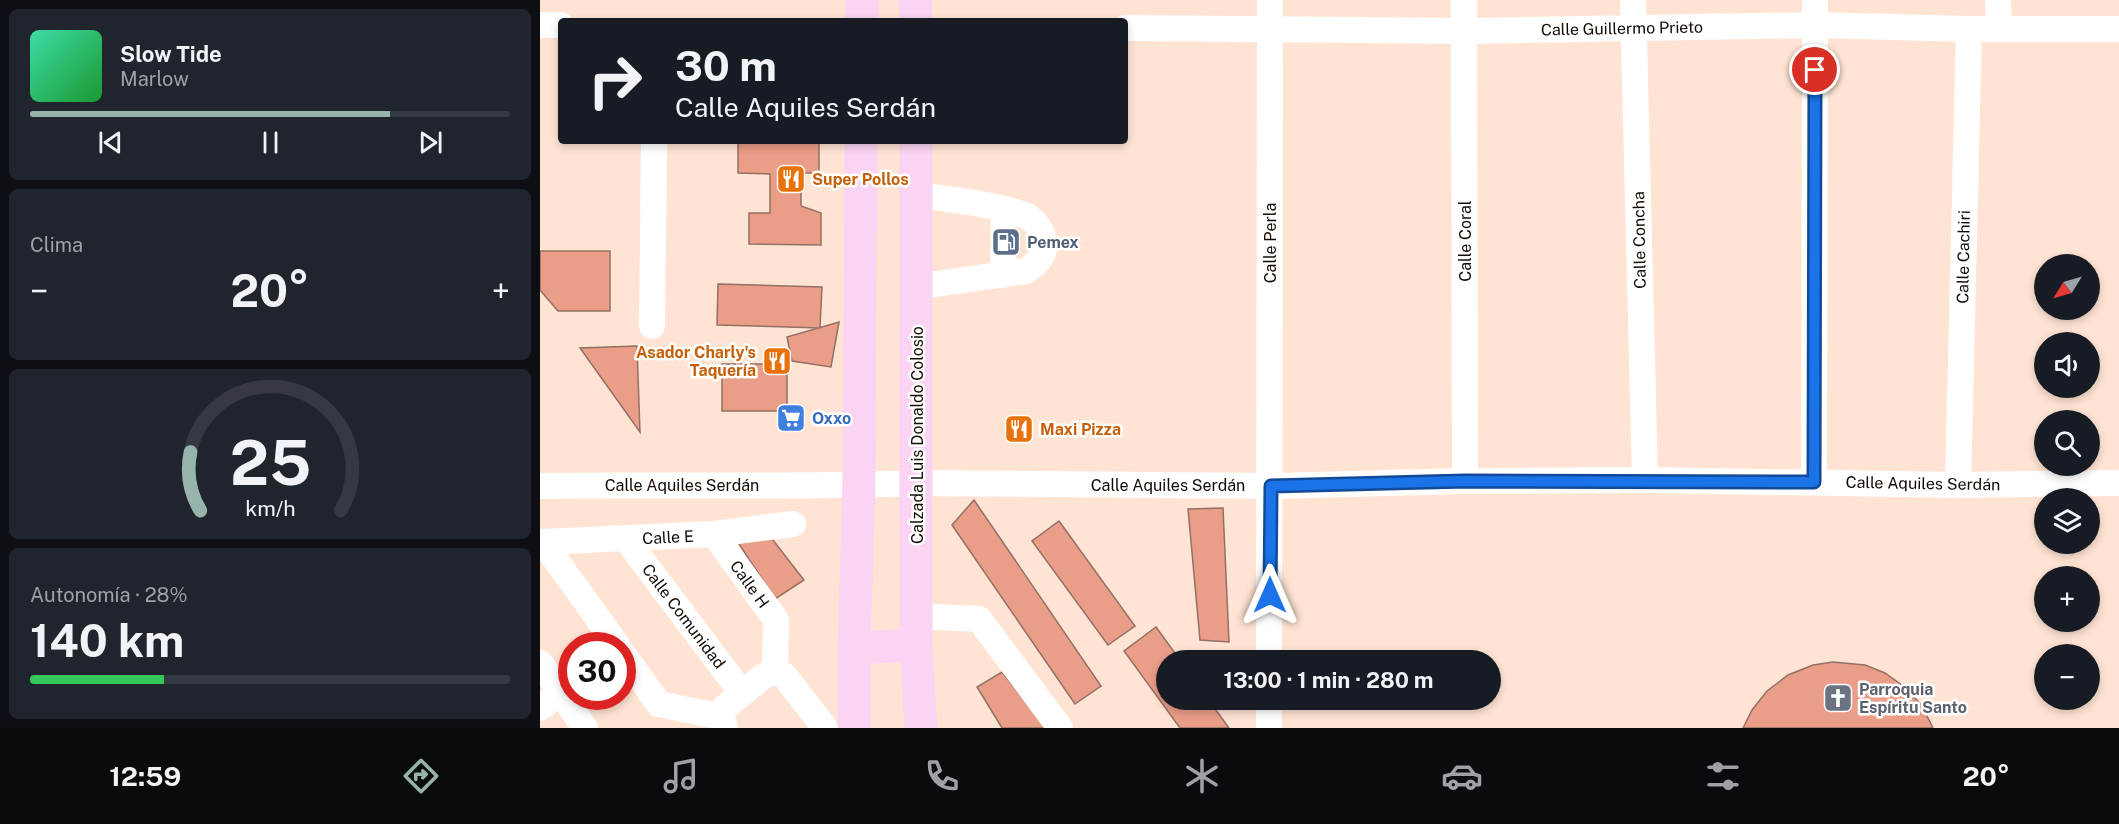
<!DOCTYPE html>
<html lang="es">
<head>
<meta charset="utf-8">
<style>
  body { margin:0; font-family:"Public Sans",sans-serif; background:#20242c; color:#f1f3f6; height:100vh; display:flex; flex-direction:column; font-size:22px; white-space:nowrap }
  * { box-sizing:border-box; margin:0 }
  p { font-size:20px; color:#9ea1a6 }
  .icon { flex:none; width:33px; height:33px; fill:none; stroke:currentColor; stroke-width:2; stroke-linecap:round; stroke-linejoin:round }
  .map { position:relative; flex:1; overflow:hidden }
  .details { display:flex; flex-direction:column; gap:9px; padding:9px; background:#0d0f14; width:540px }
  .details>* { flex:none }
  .guide { position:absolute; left:18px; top:18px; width:570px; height:126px; border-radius:6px; box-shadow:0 3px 9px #0003; background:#171b24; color:#f1f3f6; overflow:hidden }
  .needle { width:39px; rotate:233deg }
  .buttons { position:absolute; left:1494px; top:254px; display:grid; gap:12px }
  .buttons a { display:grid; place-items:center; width:66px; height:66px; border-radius:50%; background:#171b24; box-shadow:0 3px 9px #0003; font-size:30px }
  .speed { position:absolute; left:18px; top:632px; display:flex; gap:12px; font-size:30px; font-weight:700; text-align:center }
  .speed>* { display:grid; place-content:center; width:78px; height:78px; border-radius:50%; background:#171b24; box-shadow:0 3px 9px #0003; line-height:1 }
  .speed .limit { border:9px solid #d22; background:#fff; color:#111 }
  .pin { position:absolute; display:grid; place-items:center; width:51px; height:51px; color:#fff; margin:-26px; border:3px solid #fff; border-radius:50%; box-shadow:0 2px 6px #0007 }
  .me { position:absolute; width:66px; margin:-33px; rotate:0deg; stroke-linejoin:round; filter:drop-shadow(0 0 4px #0008) }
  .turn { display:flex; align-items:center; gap:21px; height:126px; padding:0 18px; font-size:27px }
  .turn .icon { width:78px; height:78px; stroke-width:2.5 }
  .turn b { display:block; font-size:42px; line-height:51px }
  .big { font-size:45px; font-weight:700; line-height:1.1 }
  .details .tile { flex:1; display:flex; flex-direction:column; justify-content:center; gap:9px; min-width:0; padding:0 21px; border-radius:9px; background:#20242c }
  .details .dial { align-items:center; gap:0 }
  .dial svg { height:156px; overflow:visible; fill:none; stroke:#363941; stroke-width:7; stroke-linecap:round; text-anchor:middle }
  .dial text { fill:#f1f3f6; stroke:none }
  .song { display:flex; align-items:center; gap:18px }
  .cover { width:72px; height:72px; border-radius:9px; background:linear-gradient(135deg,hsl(160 70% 55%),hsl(130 70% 35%)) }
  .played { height:6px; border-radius:3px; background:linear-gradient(90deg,#96b3ac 75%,#363941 75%) }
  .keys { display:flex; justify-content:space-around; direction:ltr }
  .heat { display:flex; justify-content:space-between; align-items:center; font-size:33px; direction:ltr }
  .charge { height:9px; border-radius:4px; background:linear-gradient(90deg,#34c759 28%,#363941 0) }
  .trip { position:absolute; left:616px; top:650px; width:345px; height:60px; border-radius:30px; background:#171b24; box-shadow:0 3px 9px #0003; font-weight:700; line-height:60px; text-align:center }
  .tab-bar { display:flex; height:96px; justify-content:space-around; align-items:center; background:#090b0e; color:#9ea1a6 }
  .tab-bar .icon { width:42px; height:42px }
  .tab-bar .selected { color:#96b3ac }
  .tab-bar b { font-size:27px; color:#f1f3f6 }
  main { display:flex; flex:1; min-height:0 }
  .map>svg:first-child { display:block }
  .building { fill:#ea9d87; stroke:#937066; stroke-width:1.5 }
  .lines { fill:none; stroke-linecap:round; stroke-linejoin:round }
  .minor { stroke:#fff; stroke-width:26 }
  .major { stroke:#fad4f2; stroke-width:33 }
  .route-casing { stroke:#114b97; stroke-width:15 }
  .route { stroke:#1a73e8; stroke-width:10 }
  .labels { text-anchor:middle; stroke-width:5; stroke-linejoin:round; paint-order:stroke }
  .street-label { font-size:16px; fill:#130903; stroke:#fff }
  .food-label { font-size:16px; font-weight:bold; fill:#c56008; stroke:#fff; text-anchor:start }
  .service-label { font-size:16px; font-weight:bold; fill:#4e5e75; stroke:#fff; text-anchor:start }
  .shop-label { font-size:16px; font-weight:bold; fill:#366cbe; stroke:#fff; text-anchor:start }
  .worship-label { font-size:16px; font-weight:bold; fill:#5b616d; stroke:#fff; text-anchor:start }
</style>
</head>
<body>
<main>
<section class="details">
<div class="tile">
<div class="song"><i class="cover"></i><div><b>Slow Tide</b><p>Marlow</p></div></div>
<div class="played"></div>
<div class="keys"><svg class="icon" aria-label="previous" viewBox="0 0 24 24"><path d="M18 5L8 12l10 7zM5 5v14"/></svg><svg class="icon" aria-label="pause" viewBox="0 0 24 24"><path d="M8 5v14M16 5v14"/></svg><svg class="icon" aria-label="next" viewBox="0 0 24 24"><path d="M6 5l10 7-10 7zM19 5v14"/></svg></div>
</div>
<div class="tile"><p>Clima</p>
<div class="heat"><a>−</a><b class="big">20°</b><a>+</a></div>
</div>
<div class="tile dial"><svg viewBox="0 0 100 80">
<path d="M14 69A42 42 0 1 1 86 69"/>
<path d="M14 69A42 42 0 0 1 9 39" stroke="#96b3ac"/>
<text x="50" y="56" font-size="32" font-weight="700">25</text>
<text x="50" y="72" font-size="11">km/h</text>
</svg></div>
<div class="tile"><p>Autonomía · 28%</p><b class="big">140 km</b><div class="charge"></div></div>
</section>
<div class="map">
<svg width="1579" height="728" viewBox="0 0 1579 728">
  <rect width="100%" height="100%" fill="#ffe4d3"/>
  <path class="building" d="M198,141h81v32h-18v33l20,7v32l-72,-1v-31h21v-39l-32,-1z
    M0,251h70v60h-52l-18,-21z
    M178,284l104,3 -2,41 -103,-3z
    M299,322l-8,45 -39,-6 -5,-24z
    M97,346l3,86 -60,-84z
    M182,364h65v47h-65z
    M434,500l127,186 -26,18 -123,-179z
    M683,508l6,134 -29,-2 -12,-131z
    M519,521l76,105 -27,19 -76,-104z
    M226,531l38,49 -29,19 -38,-58z
    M616,627l24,33h-13v39h41l21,29h-49l-56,-77z
    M1293,662l32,3 20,8 21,15 16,18 11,22h-190l9,-18 15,-19 21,-16 25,-10z
    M462,672l44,56h-44l-25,-41z"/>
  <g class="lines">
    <path class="minor" d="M924,0l1,481
      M1093,0l12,480
      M1458,0l1,27
      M0,25h21
      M585,28l340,3 350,-6 154,4h150
      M376,195c25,3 95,11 114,23 7,5 13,15 14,23 2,14 -7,23 -18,30l-110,16
      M463,275l1,-65
      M112,326l2,-185
      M1274,482l1,-482
      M1418,485l11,-456
      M0,486c126,-2 251,2 377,-3l354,3 194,-5 180,-1 313,5 161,-2
      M174,534l62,86 -1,52
      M86,539l116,154
      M3,542l171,-8 79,-10
      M3,542l74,103
      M377,616l62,3 81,109
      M82,653l37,51 63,13
      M729,660l1,-660
      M0,663l45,65
      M0,708l21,-16
      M185,728l-3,-11 2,-9 41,-33 10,-3 9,3 41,53
      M729,728v-29"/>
    <path class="major" d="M322,0v21
      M375,0l1,21
      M376,141v504l5,83
      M314,648l62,-3
      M314,728v-80l5,-163 2,-344"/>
  </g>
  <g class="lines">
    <g class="route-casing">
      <path id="route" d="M730,595l1,-109 194,-5 349,1 1,-412"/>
    </g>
    <use href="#route" class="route"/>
  </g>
  <defs>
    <g id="restaurant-square" transform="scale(1.5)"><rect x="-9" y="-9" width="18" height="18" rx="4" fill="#e8710a" stroke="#fff"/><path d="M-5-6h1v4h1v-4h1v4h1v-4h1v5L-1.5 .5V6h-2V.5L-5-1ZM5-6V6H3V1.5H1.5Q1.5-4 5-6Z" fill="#fff"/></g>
    <g id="fuel-square" transform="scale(1.5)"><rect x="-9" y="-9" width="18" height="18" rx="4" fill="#5c6f8a" stroke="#fff"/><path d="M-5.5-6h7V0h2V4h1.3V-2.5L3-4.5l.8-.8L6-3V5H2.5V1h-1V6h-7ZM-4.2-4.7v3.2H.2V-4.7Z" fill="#fff"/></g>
    <g id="supermarket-square" transform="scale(1.5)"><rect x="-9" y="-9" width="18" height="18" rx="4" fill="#3f7fe0" stroke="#fff"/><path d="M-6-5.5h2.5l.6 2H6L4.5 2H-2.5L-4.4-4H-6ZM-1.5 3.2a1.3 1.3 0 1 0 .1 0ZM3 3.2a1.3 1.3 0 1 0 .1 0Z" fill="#fff"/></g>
    <g id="church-square" transform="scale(1.5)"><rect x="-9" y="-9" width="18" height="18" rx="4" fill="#6b7280" stroke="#fff"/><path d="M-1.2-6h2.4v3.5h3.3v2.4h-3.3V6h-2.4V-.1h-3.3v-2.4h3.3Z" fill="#fff"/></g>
  </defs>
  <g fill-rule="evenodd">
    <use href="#restaurant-square" x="251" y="179"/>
    <use href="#fuel-square" x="466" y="242"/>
    <use href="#restaurant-square" x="237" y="361"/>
    <use href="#supermarket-square" x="251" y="418"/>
    <use href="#restaurant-square" x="479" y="429"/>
    <use href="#church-square" x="1298" y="698"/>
  </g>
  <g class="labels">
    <g class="street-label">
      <text transform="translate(1082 28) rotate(-1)" y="6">Calle Guillermo Prieto</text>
      <text transform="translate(1099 240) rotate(-91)" y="6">Calle Concha</text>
      <text transform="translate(925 241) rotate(-90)" y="6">Calle Coral</text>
      <text transform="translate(730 243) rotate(-90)" y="6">Calle Perla</text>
      <text transform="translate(1423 257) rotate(-89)" y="6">Calle Cachiri</text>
      <text transform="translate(377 435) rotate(-90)" y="6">Calzada Luis Donaldo Colosio</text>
      <text transform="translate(1383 483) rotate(1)" y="6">Calle Aquiles Serdán</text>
      <text x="142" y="491">Calle Aquiles Serdán</text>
      <text x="628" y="491">Calle Aquiles Serdán</text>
      <text transform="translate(128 537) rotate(-3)" y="6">Calle E</text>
      <text transform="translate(210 584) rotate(54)" y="6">Calle H</text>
      <text transform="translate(144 616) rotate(53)" y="6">Calle Comunidad</text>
    </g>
    <g class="food-label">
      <text x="272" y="185">Super Pollos</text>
      <text x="216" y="358" text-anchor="end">Asador Charly's<tspan x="216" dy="18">Taquería</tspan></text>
      <text x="500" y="435">Maxi Pizza</text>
    </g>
    <g class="service-label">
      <text x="487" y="248">Pemex</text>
    </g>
    <g class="shop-label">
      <text x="272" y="424">Oxxo</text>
    </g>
    <g class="worship-label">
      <text x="1319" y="695">Parroquia<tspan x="1319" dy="18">Espíritu Santo</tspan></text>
    </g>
  </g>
</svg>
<div class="buttons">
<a><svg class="needle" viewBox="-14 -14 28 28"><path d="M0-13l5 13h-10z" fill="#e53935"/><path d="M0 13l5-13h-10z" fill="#9ea1a6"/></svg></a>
<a><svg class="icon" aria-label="sound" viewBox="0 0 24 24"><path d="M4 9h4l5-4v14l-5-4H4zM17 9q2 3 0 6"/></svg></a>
<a><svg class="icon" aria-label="search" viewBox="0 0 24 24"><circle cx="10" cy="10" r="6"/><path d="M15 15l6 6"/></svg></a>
<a><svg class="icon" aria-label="layers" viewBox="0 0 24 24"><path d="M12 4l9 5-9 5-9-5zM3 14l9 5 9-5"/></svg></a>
<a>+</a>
<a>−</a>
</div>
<div class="speed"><div class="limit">30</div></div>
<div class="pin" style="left:1275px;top:70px;background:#d93025"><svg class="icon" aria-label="arrive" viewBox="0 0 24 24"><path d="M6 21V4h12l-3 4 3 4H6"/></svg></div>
<svg class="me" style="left:730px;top:595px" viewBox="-20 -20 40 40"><path d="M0-17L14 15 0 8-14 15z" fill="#1a73e8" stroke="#fff" stroke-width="4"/></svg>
<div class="trip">13:00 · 1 min · 280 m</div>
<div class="guide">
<div class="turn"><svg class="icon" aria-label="right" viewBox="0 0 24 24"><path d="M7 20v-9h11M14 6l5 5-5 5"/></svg><div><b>30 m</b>Calle Aquiles Serdán</div></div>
</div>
</div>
</main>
<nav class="tab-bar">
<b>12:59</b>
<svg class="icon selected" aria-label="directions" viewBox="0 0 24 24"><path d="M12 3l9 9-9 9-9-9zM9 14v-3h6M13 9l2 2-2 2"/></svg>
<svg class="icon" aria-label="music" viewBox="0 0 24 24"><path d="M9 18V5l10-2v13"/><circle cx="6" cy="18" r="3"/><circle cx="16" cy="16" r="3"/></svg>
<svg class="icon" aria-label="phone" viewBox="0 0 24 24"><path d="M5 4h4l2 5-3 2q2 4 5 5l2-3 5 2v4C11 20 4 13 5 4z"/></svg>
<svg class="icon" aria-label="climate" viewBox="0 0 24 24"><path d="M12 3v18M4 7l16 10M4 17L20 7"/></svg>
<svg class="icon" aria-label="car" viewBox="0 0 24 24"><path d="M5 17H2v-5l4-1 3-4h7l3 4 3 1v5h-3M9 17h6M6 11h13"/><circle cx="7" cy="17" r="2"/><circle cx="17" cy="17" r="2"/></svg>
<svg class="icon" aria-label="filters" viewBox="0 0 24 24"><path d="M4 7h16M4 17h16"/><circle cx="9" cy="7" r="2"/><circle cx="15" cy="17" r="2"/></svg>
<b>20°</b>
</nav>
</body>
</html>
